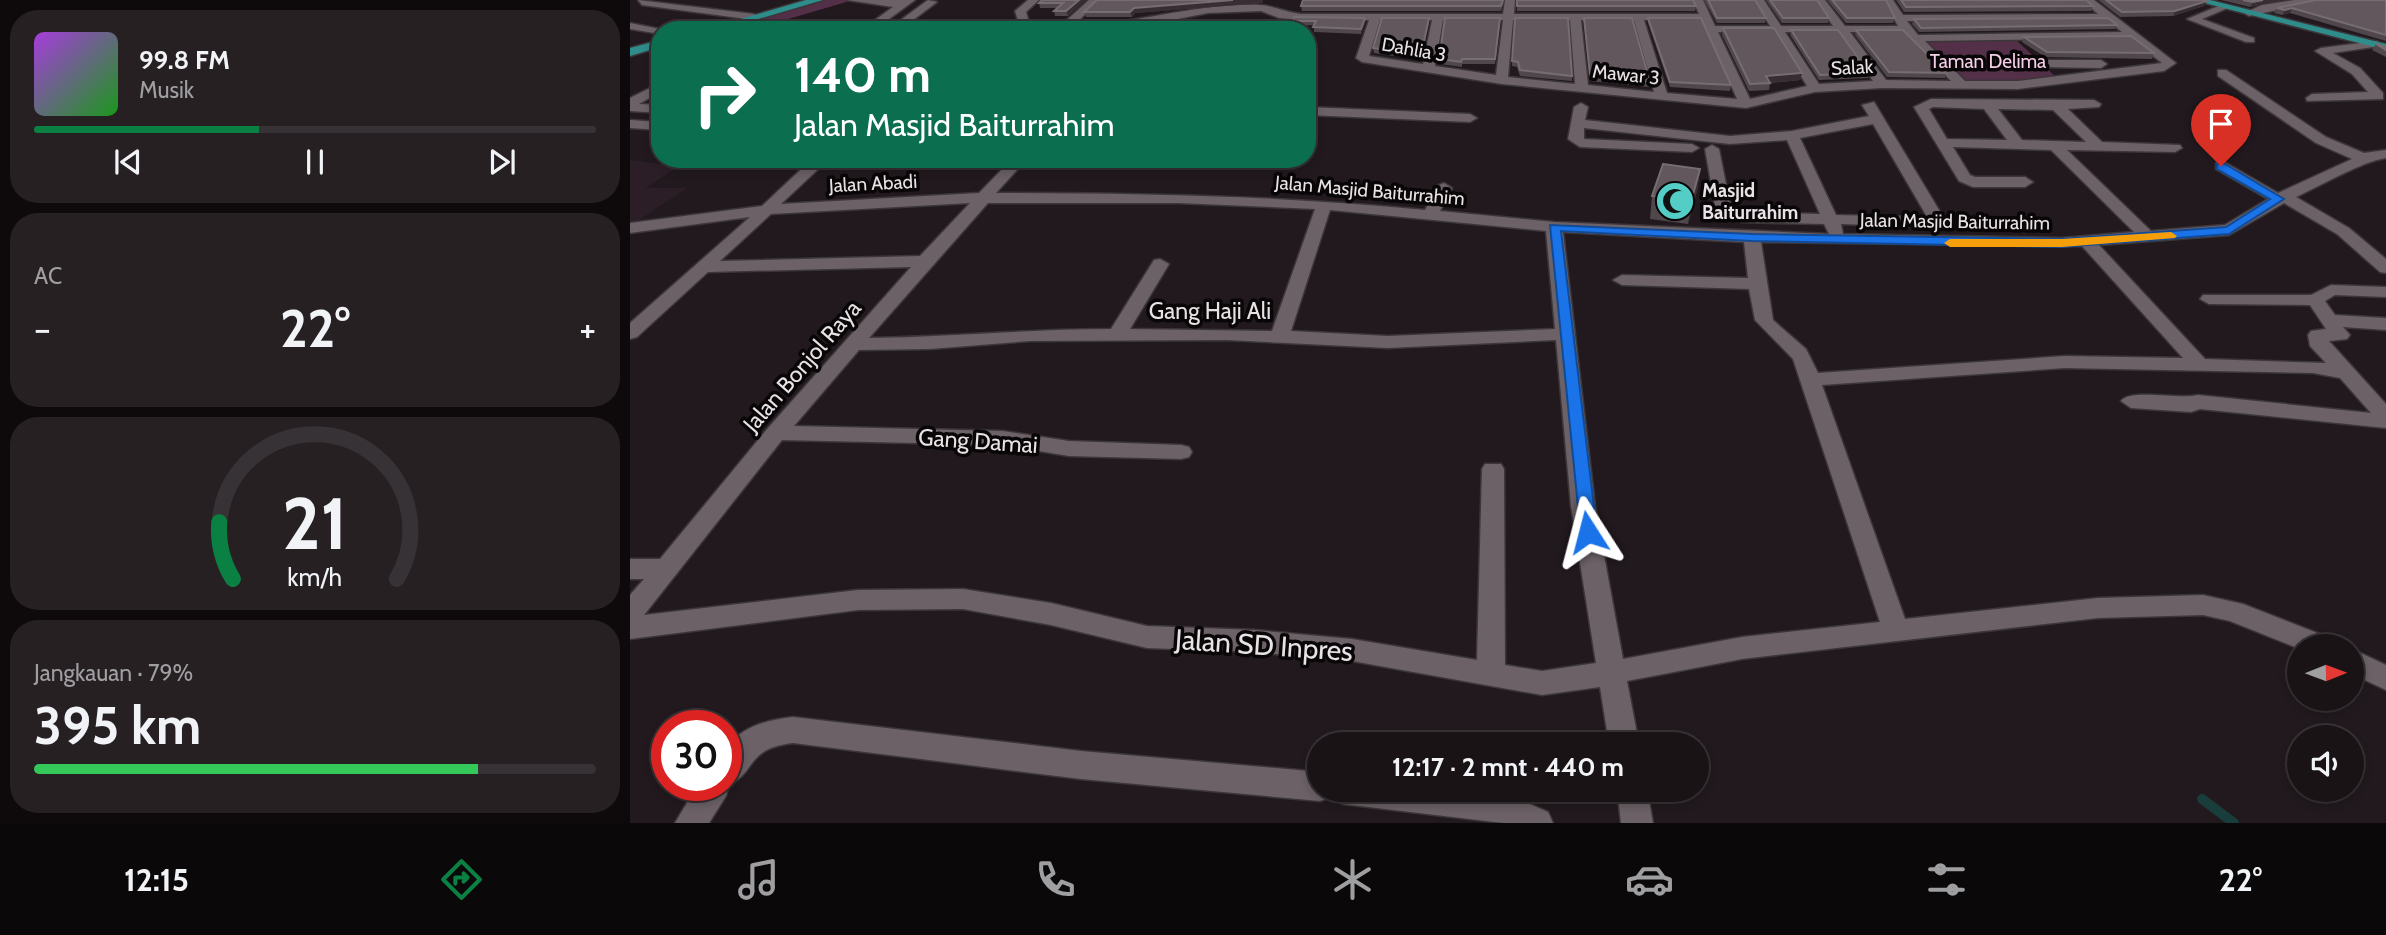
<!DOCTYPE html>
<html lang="id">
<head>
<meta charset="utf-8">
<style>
  body { margin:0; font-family:Cabin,sans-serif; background:#262023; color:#f1f3f6; height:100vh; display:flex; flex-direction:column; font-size:26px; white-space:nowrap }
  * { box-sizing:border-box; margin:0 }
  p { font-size:23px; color:#9f9ea1 }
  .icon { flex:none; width:38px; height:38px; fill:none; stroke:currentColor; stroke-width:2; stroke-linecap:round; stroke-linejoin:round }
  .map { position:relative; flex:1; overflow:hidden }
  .panel { display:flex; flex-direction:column; gap:10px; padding:10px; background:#0e0a0c; width:630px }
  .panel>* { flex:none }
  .banner { position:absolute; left:21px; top:21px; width:665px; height:147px; border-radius:28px; box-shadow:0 4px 10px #0003,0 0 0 2px #373235; background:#0b6e4f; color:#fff; overflow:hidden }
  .needle { width:46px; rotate:89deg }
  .fabs { position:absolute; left:1657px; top:634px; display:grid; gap:14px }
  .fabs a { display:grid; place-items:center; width:77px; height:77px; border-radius:50%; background:#191316; box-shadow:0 4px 10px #0003,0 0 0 2px #373235; font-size:35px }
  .speed { position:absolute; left:21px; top:710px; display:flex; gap:14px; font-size:35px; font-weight:700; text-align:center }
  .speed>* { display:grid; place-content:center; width:91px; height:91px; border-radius:50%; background:#191316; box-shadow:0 4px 10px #0003,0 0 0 2px #373235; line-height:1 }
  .speed .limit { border:10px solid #d22; background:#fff; color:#111 }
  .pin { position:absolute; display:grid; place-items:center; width:60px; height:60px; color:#fff; margin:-72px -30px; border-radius:50% 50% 50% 0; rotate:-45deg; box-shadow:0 0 7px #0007 }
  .pin .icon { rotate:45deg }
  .me { position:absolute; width:77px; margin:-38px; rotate:351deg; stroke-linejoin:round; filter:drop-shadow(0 0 5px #0008) }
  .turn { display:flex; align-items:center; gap:24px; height:147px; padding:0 28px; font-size:32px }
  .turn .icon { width:91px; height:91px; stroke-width:2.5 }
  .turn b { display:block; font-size:49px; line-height:60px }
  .big { font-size:52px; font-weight:700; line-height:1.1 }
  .panel .card { flex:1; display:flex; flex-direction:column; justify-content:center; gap:10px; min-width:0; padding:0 24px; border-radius:28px; background:#262023 }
  .panel .dial { align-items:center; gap:0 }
  .dial svg { height:182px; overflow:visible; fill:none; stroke:#373235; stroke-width:7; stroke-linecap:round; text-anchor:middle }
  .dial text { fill:#f1f3f6; stroke:none }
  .song { display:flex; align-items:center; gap:21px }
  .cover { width:84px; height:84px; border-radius:10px; background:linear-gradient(135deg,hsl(280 70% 55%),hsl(120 70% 35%)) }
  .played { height:7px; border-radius:4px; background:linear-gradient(90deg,#0b8043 40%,#373235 40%) }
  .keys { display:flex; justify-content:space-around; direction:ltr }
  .heat { display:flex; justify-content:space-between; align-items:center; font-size:38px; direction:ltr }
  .charge { height:10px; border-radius:5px; background:linear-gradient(90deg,#34c759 79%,#373235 0) }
  .trip { position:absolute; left:677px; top:732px; width:402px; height:70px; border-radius:35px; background:#191316; box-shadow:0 4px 10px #0003,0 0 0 2px #373235; font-weight:700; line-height:70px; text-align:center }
  .dock { display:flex; height:112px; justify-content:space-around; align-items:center; background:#0a0809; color:#9f9ea1 }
  .dock .icon { width:49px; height:49px }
  .dock .active { color:#0b8043 }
  .dock b { font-size:32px; color:#f1f3f6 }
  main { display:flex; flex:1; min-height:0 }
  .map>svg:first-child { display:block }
  .built { fill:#2c1e27 }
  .green { fill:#542f48 }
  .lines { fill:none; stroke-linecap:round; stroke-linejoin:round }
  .stream { stroke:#193d3b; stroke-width:10 }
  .minor-casing { stroke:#3c3639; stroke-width:3 }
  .major-casing { stroke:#3c3639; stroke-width:3 }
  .minor { fill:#6b6167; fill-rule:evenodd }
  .major { fill:#2e8c8b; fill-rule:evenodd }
  .wall { fill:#50474d }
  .shaded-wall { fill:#372d33 }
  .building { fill:#61575d; stroke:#766d72; stroke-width:2 }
  .route { fill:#1a73e8; stroke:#114b97; stroke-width:2 }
  .slow { fill:#f59e0b }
  .labels { text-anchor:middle; stroke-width:7; stroke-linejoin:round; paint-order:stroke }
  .far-street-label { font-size:19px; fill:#e8e2e6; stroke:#090607 }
  .far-park-label { font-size:19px; fill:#f6cfe8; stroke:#090607 }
  .far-poi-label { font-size:19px; font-weight:bold; fill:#e8e2e6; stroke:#090607; text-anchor:start }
  .street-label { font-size:23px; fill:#e8e2e6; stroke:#090607 }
  .near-street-label { font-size:28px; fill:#e8e2e6; stroke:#090607 }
</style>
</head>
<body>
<main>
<section class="panel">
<div class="card">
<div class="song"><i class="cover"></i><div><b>99.8 FM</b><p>Musik</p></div></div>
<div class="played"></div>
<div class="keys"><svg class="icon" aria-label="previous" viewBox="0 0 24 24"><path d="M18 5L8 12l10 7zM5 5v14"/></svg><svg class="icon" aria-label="pause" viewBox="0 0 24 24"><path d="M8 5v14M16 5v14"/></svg><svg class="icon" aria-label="next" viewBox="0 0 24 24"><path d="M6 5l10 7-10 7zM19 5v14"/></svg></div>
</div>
<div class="card"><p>AC</p>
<div class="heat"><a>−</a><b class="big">22°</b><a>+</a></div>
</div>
<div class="card dial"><svg viewBox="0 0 100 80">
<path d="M14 69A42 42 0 1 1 86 69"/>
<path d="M14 69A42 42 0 0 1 8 44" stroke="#0b8043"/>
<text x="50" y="56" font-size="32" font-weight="700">21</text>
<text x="50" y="72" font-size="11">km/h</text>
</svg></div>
<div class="card"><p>Jangkauan · 79%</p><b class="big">395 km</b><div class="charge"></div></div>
</section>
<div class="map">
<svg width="1756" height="823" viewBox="0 0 1756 823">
  <rect width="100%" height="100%" fill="#21191e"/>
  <path class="built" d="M0,160l49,6 -34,22h42l-57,38z"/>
  <path class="green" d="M189,0h34l-102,30h-38z
    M1287,38h97l46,43 -98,4z"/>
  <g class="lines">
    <path class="stream" d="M1572,799l32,24"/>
    <g class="minor-casing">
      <path id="minor" d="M8,0l116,14 5,3 -5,3 -112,-15z
        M217,0h68l-41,30h-13l32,-23z
        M298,0l9,2 -37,28h-13z
        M398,0h11l-13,12 3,10 30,5 30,-27h11l-28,27c63,-3 125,-24 188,-22 11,0 27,8 42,9h201l2,-14h10l-1,14h185l-6,-14h10l12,26h55l-16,-26h10l17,26h52l-18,-26h10l20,26h53l-15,-26h10l10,15 195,-1 -16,-14h12l82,63 -12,8 -146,18 -136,-1 -67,4 -69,16 -244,-24 -140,-22 -6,-4 13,-38h-67l-23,-2 -18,-7 -53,2 -87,17h-83l-19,-6 -4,-13zM750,20h52l-9,44 -54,-8zM813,20h60l-7,55 -61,-9zM883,20h57l5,64 -67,-7zM951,20h53l20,72 -66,-7zM1014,20h58l35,79 -70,-6zM1477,20l15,12 -204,3 -11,-14zM1088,32h56l33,54 -57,13zM1155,32h53l35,49 -54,3zM1220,32h53l48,49 -65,-1zM1500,38l32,25 -144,18h-53l-40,-40z
        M1665,0h29l-75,16 -5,-3 18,-8z
        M1591,5l9,2 -28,12 52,19v4h-8l-59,-23z
        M0,23l35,7h-5v4l-30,-5z
        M1746,41l6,3 -2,2 -47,7 27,15 23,25v6l-76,2 -1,-3 6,-4 56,-2 -16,-18 -37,-23 6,-3z
        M1411,60h60l6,4 -6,4 -64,-1 -2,-3z
        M1588,70h8l100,67 38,16 22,-3v8c-25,4 -64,27 -90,39l53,31 37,31v14l-6,-1 -43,-38 -53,-31 -55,32 -130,10 106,114 121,4 -16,-17 -2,-11 3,-4 15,-2 -16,-24 -101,-1 -9,-5 3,-4h108l20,-10 55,2v10l-51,-2 -10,6 10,14 51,3v12l-43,-3 7,8 -3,4 -18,2 57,63v24l-186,-19 -9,3 -60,-4 -10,-7c9,-13 59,-1 77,-6l173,18 -31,-35 -27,-5 -248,-5 -243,17 83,234 193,-21 105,-3 40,9 87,34 3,8h-33v3l-70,-28 -27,-6 -105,3 -356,41 -115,22 12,63h-30l-9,-57 -58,8 -190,-34 -97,-9 -108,-4 -96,-23 -88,-16 -105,1 -228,29v-44l14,-16h-14v-20h30l108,-131 143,-161 -203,5 -71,65 -7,2v-16l120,-106 -120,16v-10l132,-17 50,-47h17l-48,45 198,-11 33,-34h15l-31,34c144,0 286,3 429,17l14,-25 5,-2 8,5 -12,23 114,11 275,12 -5,-10 -83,-2 -26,-16 -10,-57 7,-4 7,4 11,55 14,8 76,2 -33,-74 -57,4 -146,-16v11l108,5 7,4 -7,4 -112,-5 -12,-8 6,-32 7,-4 7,4 -3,13 145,16 62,-5 77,-15 -7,-11 12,-3 68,113 -8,10 -6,2 -87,-3 2,10 219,4 72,-6 -83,-82 -98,-3 17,28 5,2h50l8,5 -8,5h-52l-14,-6 -45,-74 17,-8 163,1 7,4 -2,3 -31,2 34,33 78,3 2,3 -7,4 -108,-2 84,81 74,-6 43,-26 -52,-30v-6h10l52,30 74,-34 -36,-16 -98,-67zM1303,107l51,2 23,31 -60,-1 -18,-30zM1368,109l55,1 33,32 -64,-2zM1243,124l53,91 -2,2 -88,-2 -36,-77zM340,203l-50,53 -200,5 51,-47zM358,203h190l137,6 -43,122 -142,-2 39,-65 -9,-5 -6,1 -43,69c-81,0 -161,8 -242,9zM700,210l216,21 9,98 -167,7 -97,-5zM933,232l181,10 4,36 -126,-3 -9,5 9,5 127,4 6,31 38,39 87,263 -138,15 -119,22 -28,-153zM1131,242l321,4 101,112 -118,-2 -247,17 -12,-24 -33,-29zM597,340l161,8 168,-8 15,166 25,157 -54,8 -37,-6 -1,-196 -3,-5h-16l-3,5 -5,191 -125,-21 -97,-9 -108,-4 -96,-23 -88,-14 -105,1 -214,25 138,-175 221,5 66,11 112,3 8,-2 3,-5 -3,-5 -8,-2 -112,-4 -66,-10 -209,-5 65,-76 71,-1 100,-8z
        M30,83v9l-21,12 21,1v8l-30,-2v-13z
        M677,107l163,7 7,4 -7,4 -163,-7z
        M0,120l30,2v8l-30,-2z
        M1722,649l34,16v25l-34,-16z
        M163,717l288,34 239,21v17h157l25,3 46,20 5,11h-50l-160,-19 -12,-7 -11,4 -239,-22 -288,-36c-49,6 -36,30 -64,41l-3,12 -17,27h-34l22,-37h29v-39c18,-21 41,-27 67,-30z
        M987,789h30l6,34h-32z"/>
    </g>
    <g class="major-casing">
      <path id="major" d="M176,0h17l-102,30h-18z
        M1563,0h17l176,44v6z
        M30,40v7l-30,9v-8z"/>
    </g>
    <use href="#minor" class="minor"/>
    <use href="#major" class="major"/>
  </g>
  <path class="wall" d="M456,0l-18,16h-13l-1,-5 3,-3h-17l-1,-5z
    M467,0h166l-1,3 -127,10 -3,4h-46l-2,-5z
    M874,0l-3,11h-199l-1,-5z
    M887,0l179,6 -1,5h-178z
    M1074,0h51l11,18 -1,5h-48z
    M1136,0h51l12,18 -1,5h-46z
    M1197,0h59l9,18 -2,5h-47z
    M1266,0h190l7,6 -2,5 -187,1z
    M1468,0h106l3,1 -3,5 -31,10 -53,1z
    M1591,0h62l-33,7z
    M1756,0v41l-96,-28 -8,2 -8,-2 3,-5z
    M735,18v5l-4,11 -47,-2v-7l-21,1v-5z
    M954,18l66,64v5l-60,-6z
    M1018,18l83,67 -1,6 -60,-4 -22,-64z
    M1284,19l203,6 -2,4 -196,3 -7,-8z
    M799,23l-8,37 -47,-7 -1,-5z
    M870,23l-5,41h-33v3l-22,-3 -1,-5z
    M1093,28l79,45 -2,7 -30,3 -1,7 -20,1 -27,-56z
    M1161,30l78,43 -1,5 -49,2 -29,-45z
    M1226,30l90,43 -1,5 -58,-1 -32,-42z
    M1394,37l130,16 -2,6 -107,-2 -23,-15z
    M1746,44l10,3v10l-14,-7z
    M882,61l60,15v5l-52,-5 -3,-9 -5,-1z
    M1070,169l-3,22 -9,33 -38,-5 2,-23z"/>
  <path class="shaded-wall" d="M449,0h7l-18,16 -2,-5z
    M603,0h30l-1,3 -127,10 -3,4 -2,-5 4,-4z
    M1633,0h20l-33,7 3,-5z
    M1577,1l-3,5 -31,10 2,-5z
    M1662,8l-2,5 -8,2 3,-5z
    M735,18v5l-4,11v-5z
    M799,18v5l-8,37v-5z
    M1172,73l-2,7 -35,3 1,-7z
    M1070,169l-3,22 -9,33 3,-22z"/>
  <path class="building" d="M412,0h37l-13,11h-12l9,-8h-24z
    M467,0h136l-99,8 -4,4h-46z
    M673,0h200l-2,6h-200z
    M887,0h176l3,6h-179z
    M1078,0h47l11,18h-49z
    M1140,0h47l12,18h-46z
    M1202,0h54l9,18h-48z
    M1271,0h185l7,6 -187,1z
    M1476,0h98l3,1 -32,10 -53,1z
    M1613,0h20l-10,2z
    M1686,0h70v35l-94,-27 -7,2 -8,-2z
    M664,17l71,1 -4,11 -48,-2 3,-6h-23z
    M752,18h47l-8,37 -48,-7z
    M815,18h55l-5,41h-33l-1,3 -22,-3z
    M885,18h53l4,58 -52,-6 -2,-8 -6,-1z
    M954,18h48l18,64 -60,-7z
    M1018,18h53l30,67 -61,-3z
    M1478,18l9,7 -196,3 -7,-9z
    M1093,28h51l28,45 -36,3 4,7 -20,1z
    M1161,30h47l31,43 -49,2z
    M1226,30h47l43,43 -57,-1z
    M1501,36l23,17 -107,-1 -23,-15z
    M1746,44l10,3v3z
    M1033,164l37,5 -9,33 -39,-6z"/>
  <path class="route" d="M1587,164h8l59,35 -55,35 -167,13 -310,-6 -191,-10 36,301 -3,5h-13l-31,-312 202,9 310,5 164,-12 44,-28 -53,-30z"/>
  <path class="slow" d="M1541,232l6,4 -2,2 -113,9h-112l-6,-4 6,-4h112z"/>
  <defs>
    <g id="mosque-disc" transform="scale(2.0125)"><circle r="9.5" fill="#54cdc7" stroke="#090607"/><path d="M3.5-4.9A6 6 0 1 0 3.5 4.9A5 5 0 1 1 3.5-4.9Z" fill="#111"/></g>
  </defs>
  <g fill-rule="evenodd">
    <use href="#mosque-disc" x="1045" y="201"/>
  </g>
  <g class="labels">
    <g class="far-street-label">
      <text transform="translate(784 49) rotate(10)" y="7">Dahlia 3</text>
      <text transform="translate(1222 67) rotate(-3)" y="7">Salak</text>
      <text transform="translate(996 74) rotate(6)" y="7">Mawar 3</text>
      <text transform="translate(243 183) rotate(-3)" y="7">Jalan Abadi</text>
      <text transform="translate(740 190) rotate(5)" y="7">Jalan Masjid Baiturrahim</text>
      <text transform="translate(1325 221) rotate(1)" y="7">Jalan Masjid Baiturrahim</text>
    </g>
    <g class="far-park-label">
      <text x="1358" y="68">Taman Delima</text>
    </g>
    <g class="far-poi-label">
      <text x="1072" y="197">Masjid<tspan x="1072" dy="22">Baiturrahim</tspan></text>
    </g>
    <g class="street-label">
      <text x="580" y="319">Gang Haji Ali</text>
      <text transform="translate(172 366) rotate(-49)" y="8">Jalan Bonjol Raya</text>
      <text transform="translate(348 441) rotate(4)" y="8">Gang Damai</text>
    </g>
    <g class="near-street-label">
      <text transform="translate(634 645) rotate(4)" y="10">Jalan SD Inpres</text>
    </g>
  </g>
</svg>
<div class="fabs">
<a><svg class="needle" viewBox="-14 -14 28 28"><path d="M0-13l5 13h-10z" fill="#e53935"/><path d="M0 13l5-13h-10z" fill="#9f9ea1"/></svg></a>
<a><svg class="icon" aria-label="sound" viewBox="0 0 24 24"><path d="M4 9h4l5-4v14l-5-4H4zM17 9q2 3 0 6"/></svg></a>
</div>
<div class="speed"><div class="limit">30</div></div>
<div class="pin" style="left:1591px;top:166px;background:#d93025"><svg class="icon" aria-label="arrive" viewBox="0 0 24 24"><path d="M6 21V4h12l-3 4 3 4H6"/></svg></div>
<svg class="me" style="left:958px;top:532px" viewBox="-20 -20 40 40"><path d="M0-17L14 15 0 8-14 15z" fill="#1a73e8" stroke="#fff" stroke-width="4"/></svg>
<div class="trip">12:17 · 2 mnt · 440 m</div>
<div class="banner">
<div class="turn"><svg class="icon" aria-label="right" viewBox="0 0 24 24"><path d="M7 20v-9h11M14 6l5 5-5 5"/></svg><div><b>140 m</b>Jalan Masjid Baiturrahim</div></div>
</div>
</div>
</main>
<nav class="dock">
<b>12:15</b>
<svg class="icon active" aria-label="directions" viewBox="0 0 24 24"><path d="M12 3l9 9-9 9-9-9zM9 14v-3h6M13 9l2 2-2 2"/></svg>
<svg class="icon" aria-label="music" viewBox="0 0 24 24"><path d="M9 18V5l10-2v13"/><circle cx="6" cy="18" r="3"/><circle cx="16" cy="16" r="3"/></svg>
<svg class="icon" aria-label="phone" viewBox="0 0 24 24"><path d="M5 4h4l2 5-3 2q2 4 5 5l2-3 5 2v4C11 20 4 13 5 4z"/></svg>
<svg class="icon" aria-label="climate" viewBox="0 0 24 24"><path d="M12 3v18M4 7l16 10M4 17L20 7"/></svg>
<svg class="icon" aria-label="car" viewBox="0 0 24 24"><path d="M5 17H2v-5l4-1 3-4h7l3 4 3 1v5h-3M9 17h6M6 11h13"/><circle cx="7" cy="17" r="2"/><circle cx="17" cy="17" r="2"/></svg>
<svg class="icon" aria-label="filters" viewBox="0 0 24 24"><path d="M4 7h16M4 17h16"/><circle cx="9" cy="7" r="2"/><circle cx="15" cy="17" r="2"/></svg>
<b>22°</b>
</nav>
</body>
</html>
